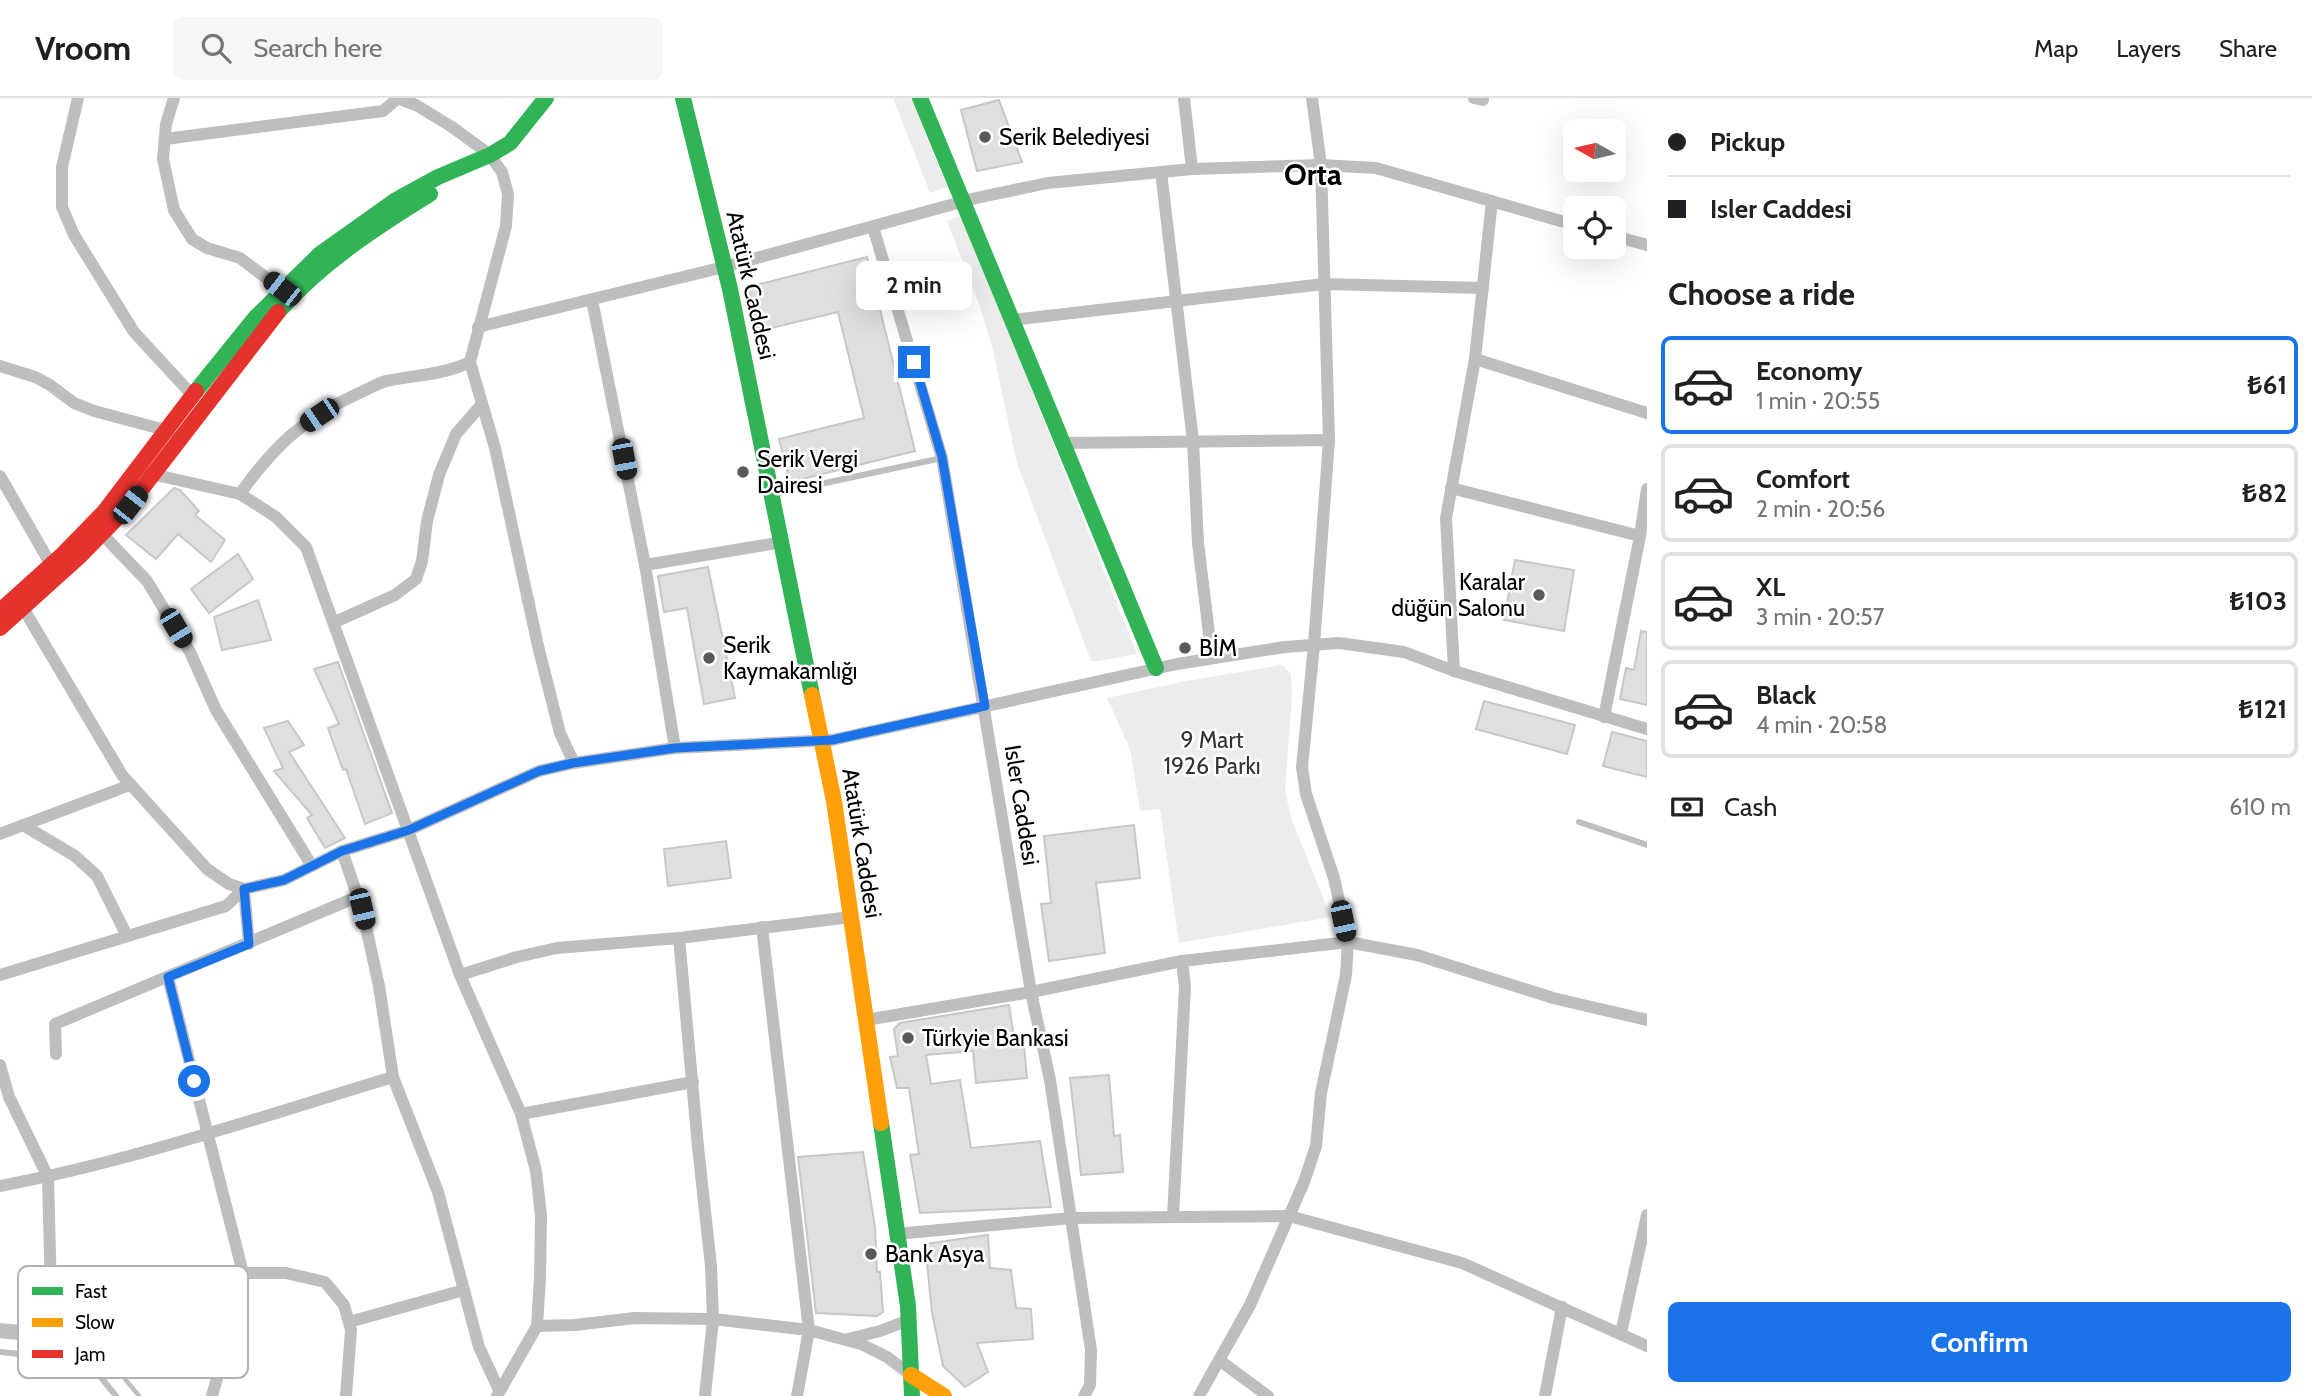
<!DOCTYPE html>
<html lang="en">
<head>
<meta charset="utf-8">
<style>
	body { margin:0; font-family:Cabin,sans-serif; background:#f6f6f6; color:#202124; height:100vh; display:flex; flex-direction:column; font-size:26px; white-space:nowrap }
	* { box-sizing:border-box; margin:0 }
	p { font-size:23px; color:#757577 }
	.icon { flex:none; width:38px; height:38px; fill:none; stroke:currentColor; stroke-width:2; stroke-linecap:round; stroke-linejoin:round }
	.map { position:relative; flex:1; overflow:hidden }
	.sheet { display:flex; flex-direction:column; background:#fff; width:665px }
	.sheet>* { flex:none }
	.top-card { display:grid; align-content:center; height:154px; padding:0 21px; background:#fff }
	.needle { width:46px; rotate:278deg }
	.buttons { position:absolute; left:1563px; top:21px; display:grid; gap:14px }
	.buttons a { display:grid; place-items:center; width:63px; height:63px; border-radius:10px; background:#fff; box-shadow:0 7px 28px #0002; font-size:35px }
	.end { position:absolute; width:32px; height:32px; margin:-16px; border:9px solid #1a73e8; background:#fff; box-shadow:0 0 0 4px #fff }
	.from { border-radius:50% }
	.bubble { position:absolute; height:49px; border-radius:10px; background:#fff; box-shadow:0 7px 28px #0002; font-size:23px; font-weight:800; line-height:49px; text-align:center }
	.car { position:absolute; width:21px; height:42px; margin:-21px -10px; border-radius:9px; box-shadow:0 0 5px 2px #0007; background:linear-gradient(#222 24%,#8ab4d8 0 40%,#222 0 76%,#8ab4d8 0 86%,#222 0) }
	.top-card b { display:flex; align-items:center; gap:24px; height:66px; font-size:26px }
	.top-card b+b { border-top:2px solid #e0e0e0 }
	.top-card i { width:18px; height:18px; background:#202124 }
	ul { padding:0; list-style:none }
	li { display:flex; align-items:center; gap:21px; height:98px; margin:0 14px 10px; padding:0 7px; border:4px solid #e0e0e0; border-radius:10px }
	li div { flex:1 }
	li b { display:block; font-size:26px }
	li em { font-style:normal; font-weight:800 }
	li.current { border-color:#1a73e8 }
	li>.icon { width:63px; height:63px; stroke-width:1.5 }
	h2 { padding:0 21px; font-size:32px; line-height:84px }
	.pay { display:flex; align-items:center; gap:18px; height:77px; padding:0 21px; font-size:26px }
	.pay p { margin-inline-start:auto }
	.cta { display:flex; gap:14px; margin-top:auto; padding:14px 21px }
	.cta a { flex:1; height:80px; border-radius:10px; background:#1a73e8; color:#fff; font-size:28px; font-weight:800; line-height:80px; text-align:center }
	header { display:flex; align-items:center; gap:42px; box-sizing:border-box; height:98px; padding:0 35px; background:#fff; border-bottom:2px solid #e0e0e0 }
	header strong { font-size:33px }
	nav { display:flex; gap:38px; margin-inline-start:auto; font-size:24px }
	.search { width:490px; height:63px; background:#f6f6f6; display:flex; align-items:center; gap:18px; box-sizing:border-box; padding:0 24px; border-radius:10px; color:#757577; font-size:26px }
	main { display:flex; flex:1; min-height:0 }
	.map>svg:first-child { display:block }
	.green { fill:#ececec }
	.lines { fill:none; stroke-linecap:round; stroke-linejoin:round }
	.stream { stroke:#bfbfbf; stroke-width:4.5 }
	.building { fill:#dfdfdf; stroke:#c7c7c7; stroke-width:2 }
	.lane { stroke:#bebebe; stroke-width:6 }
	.street { stroke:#bebebe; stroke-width:12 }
	.fast { stroke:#30b455; stroke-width:16 }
	.slow { stroke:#ff9f0a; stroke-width:16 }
	.jam { stroke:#e5322d; stroke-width:16 }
	.route { stroke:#1a73e8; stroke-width:9 }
	.poi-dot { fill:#595959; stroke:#fff; stroke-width:2.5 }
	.labels { text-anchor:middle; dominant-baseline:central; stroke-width:5; stroke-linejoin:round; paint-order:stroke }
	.poi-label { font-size:23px; fill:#000; stroke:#fff; text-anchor:start }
	.street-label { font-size:23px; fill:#000; stroke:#fff }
	.park-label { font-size:23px; fill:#333; stroke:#fff }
	.district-label { font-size:30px; font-weight:bold; fill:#000; stroke:#fff }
	.key { fill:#fff; stroke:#b2b2b2; stroke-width:2 }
	.key-label { font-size:19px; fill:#000 }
</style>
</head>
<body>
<header>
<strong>Vroom</strong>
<div class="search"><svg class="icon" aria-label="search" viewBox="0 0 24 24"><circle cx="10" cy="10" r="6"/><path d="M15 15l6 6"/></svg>Search here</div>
<nav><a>Map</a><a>Layers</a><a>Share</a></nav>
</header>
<main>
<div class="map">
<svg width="1647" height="1298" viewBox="0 0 1647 1298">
	<rect width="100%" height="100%" fill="#fff"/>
	<g class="green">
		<path d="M893,0H911L947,89L930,95Z"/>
		<path d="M962,117L1137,556L1099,563H1091L1017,365L992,248L979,206L947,123Z"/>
		<path d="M1282,567L1291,576L1292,599L1285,693L1292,723L1331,819L1179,845L1160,711L1140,713L1130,651L1107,600L1186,583Z"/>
	</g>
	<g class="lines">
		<g class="stream">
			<path d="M0,1238L72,1245"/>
			<path d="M84,1247L102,1253L139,1298"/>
		</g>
	</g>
	<g class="building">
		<path d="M999,2L1022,64L977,73L961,12Z"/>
		<path d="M867,159L915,353L790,384L779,341L864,320L838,214L759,233L748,189Z"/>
		<path d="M174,390L180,392L199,413L195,417L225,442L211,464L178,436L156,461L126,437Z"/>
		<path d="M238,456L253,481L209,515L191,491Z"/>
		<path d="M1515,462L1574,472L1564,533L1504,522Z"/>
		<path d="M708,469L735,600L704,606L687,510L664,514L658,478Z"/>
		<path d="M258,502L271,542L222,552L214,519Z"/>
		<path d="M1641,533L1647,534V607L1620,601L1626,570L1634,572Z"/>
		<path d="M338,564L392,715L365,726L346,671L343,672L328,630L339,626L314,571Z"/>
		<path d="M1484,603L1575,627L1567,656L1476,631Z"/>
		<path d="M288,623L304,647L289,654L345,740L325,750L307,720L312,717L274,673L283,670L264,630Z"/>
		<path d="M1612,634L1647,643V679L1603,668Z"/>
		<path d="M1134,727L1140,780L1096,785L1105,855L1049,863L1041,806L1051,805L1044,738Z"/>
		<path d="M726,743L731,780L668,788L664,751Z"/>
		<path d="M1009,907L1015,946H1024L1027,980L976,985L973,953L926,957L931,986L960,982L971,1050L1040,1043L1051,1109L920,1115L910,1057L919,1056L909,990H897L890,959L898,958L894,931L900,925Z"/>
		<path d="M1109,977L1114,1038L1120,1037L1123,1074L1081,1077L1070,980Z"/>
		<path d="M863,1054L875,1129L877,1174H880L883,1214L877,1218L816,1215L798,1059Z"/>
		<path d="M988,1137L990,1170L1011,1172L1016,1210L1031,1211L1033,1241L977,1245L988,1274L965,1289L943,1268L932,1214L925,1146Z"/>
	</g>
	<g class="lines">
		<g class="lane">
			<path d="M774,396L942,360"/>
			<path d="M1579,724L1647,747"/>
			<path d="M0,1254L78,1262L95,1272L116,1298"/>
		</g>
		<g class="street">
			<path d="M78,0L62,69V109L74,137L134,234L194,299"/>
			<path d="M174,0L166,26L163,61L174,112L192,141L207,150L240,160L286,195"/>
			<path d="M1184,0L1192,71"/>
			<path d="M1474,0L1483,2"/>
			<path d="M165,41L383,13L397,1"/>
			<path d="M1161,74L1193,343L1198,445L1212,560"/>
			<path d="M873,129L942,360L1031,894L1050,982L1091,1252L1090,1287L1084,1298"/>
			<path d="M1614,138L1647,147"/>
			<path d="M592,202L645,467L675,650"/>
			<path d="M1012,222L1324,186L1483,190"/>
			<path d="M478,229L724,169L976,100L1048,85L1192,71L1321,67L1376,70L1575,127"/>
			<path d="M1475,261L1647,315"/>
			<path d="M470,264L495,350L538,548L560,635L574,665"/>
			<path d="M0,268L35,279L50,287L74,305L94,313L169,333"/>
			<path d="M1062,345L1329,342"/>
			<path d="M147,375L240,396L276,419L306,449L460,877L521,1016L536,1073L541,1118L540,1180L537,1228L497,1298"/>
			<path d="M0,378L54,472"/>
			<path d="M1451,390L1640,438"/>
			<path d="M240,396C273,349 304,320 357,296C366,292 376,286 386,283C415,277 443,277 470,264L506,128L508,96L502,74L489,56L452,29L416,7L397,0"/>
			<path d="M103,437L147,483L190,554L216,612L312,768"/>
			<path d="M645,467L783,444"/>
			<path d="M19,503L122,677L207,771L229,786L244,791L284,782L342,753L409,732L539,673L574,665L675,650L832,642L1177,566L1285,549L1339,545L1404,554L1454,573L1647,631"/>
			<path d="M335,524L395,497L416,481L422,463L427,423L439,377L456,336L482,306"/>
			<path d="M1454,573L1446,420L1475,261L1492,103"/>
			<path d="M1604,619L1640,438L1647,391"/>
			<path d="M23,727L75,758L97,778L127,838"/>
			<path d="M0,736L130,687"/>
			<path d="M342,753L362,811L379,888L393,979L438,1094L479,1249L499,1292"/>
			<path d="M762,829L809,1232L797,1298"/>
			<path d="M679,840L698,1049L711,1168L713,1221L705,1298"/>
			<path d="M0,877L226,808L244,791L249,846"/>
			<path d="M460,877L517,859L557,850L679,840L851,819"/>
			<path d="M168,879L243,1175L227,1245L212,1298"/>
			<path d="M866,922L1031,894L1182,863L1348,844L1417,857L1553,900L1647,922"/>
			<path d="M56,956L55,926L357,799"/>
			<path d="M0,967L9,999L48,1079L52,1236"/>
			<path d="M521,1016L693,984"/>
			<path d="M0,1088C133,1063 263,1018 393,979"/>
			<path d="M1173,1119L1185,889L1182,863"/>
			<path d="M896,1136L1071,1120L1289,1118L1462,1165L1647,1248"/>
			<path d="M243,1175H286L325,1184L344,1207L351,1232L346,1298"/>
			<path d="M349,1224L464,1192"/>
			<path d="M537,1228L575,1227L635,1220L713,1221L809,1232L861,1246L887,1259L911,1277"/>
			<path d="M0,1231L52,1236L222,1264"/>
			<path d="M1621,1235L1647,1117"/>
			<path d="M848,1241L880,1233L909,1222"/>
			<path d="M1219,1262L1268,1298"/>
			<path d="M1199,1298L1250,1207L1304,1084L1316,1048L1321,995L1346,877L1348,844L1334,780L1306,696L1302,669L1314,547L1329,342L1321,67L1312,0"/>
			<path d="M1545,1298L1562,1209"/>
		</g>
		<g class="fast">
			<path d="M683,0L730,191L812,597"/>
			<path d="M920,0L1156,570"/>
			<path d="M278,214C321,165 375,130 430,96"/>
			<path d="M196,293L255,220L320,156L396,102L438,79L490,57L510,45L546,0"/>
			<path d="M881,1025L908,1208L912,1298"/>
		</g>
		<g class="slow">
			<path d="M812,597L834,703L881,1025"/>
			<path d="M911,1277L944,1298"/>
		</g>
		<g class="jam">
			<path d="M0,513L61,458L104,414L196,293"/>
			<path d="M0,530L81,457L127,410L278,214"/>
		</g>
	</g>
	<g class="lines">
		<path class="route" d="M194,983L168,879L249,846L244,791L284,782L342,753L409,732L539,673L573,665L675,650L832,642L985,608L942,359L914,264"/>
	</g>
	<g class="poi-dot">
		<circle cx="985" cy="39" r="7"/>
		<circle cx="743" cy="374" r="7"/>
		<circle cx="1539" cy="497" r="7"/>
		<circle cx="1185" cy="550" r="7"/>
		<circle cx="709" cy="560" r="7"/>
		<circle cx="908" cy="940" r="7"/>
		<circle cx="871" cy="1156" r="7"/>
	</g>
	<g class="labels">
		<g class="poi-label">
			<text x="999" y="39">Serik Belediyesi</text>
			<text x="757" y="361">Serik Vergi<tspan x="757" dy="26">Dairesi</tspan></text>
			<text x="1525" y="484" text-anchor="end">Karalar<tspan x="1525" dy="26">düğün Salonu</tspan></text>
			<text x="723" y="547">Serik<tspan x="723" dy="26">Kaymakamlığı</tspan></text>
			<text x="1199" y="550">BİM</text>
			<text x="922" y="940">Türkyie Bankasi</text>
			<text x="885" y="1156">Bank Asya</text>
		</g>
		<g class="street-label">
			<text transform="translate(751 187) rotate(77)">Atatürk Caddesi</text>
			<text transform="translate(1022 707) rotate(81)">Isler Caddesi</text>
			<text transform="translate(862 745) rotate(81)">Atatürk Caddesi</text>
		</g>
		<g class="park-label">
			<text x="1212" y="642">9 Mart<tspan x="1212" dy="26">1926 Parkı</tspan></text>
		</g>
		<g class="district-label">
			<text x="1313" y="76">Orta</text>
		</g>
	</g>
	<rect x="18" y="1168" width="230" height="112" rx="10" class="key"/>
	<rect x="32" y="1189" width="31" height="8" fill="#30b455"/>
	<rect x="32" y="1220" width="31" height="9" fill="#ff9f0a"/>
	<rect x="32" y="1252" width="31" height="8" fill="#e5322d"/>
	<g class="key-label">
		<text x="75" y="1200">Fast</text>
		<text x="75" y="1231">Slow</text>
		<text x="75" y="1263">Jam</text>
	</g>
</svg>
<div class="buttons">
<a><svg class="needle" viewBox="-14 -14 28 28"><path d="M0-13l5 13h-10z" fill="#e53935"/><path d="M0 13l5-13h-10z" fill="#757577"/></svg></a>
<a><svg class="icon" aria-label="locate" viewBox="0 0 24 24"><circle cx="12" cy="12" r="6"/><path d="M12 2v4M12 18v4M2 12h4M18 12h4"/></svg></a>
</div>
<i class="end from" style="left:194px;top:983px"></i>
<i class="end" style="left:914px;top:264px"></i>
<div class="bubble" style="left:856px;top:163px;width:116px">2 min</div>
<i class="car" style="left:282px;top:191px;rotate:308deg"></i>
<i class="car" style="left:319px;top:317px;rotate:236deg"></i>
<i class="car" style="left:624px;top:361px;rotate:169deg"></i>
<i class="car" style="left:130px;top:407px;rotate:38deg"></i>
<i class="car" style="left:176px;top:530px;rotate:149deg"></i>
<i class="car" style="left:362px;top:811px;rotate:167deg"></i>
<i class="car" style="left:1343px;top:823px;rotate:168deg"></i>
</div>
<section class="sheet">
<div class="top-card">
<b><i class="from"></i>Pickup</b>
<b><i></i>Isler Caddesi</b>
</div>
<h2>Choose a ride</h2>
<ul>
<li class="current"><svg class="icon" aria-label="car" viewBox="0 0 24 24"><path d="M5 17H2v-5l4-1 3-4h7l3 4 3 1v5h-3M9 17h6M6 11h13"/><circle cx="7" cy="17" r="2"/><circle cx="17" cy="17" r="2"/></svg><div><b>Economy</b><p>1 min · 20:55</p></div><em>₺61</em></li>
<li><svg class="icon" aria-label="car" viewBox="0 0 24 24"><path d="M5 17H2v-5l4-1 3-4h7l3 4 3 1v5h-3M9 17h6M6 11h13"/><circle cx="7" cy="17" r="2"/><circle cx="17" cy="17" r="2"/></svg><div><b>Comfort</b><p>2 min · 20:56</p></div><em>₺82</em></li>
<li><svg class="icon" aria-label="car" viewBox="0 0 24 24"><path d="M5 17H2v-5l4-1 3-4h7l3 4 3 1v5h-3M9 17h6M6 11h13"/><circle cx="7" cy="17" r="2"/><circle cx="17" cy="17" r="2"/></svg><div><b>XL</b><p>3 min · 20:57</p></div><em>₺103</em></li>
<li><svg class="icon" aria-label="car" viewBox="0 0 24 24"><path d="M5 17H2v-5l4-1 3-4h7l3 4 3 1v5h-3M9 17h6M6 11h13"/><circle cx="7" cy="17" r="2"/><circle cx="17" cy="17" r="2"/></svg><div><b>Black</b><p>4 min · 20:58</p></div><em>₺121</em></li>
</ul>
<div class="pay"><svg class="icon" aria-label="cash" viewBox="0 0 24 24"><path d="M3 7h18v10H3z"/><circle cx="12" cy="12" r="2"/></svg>Cash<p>610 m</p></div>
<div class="cta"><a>Confirm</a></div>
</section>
</main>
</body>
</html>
